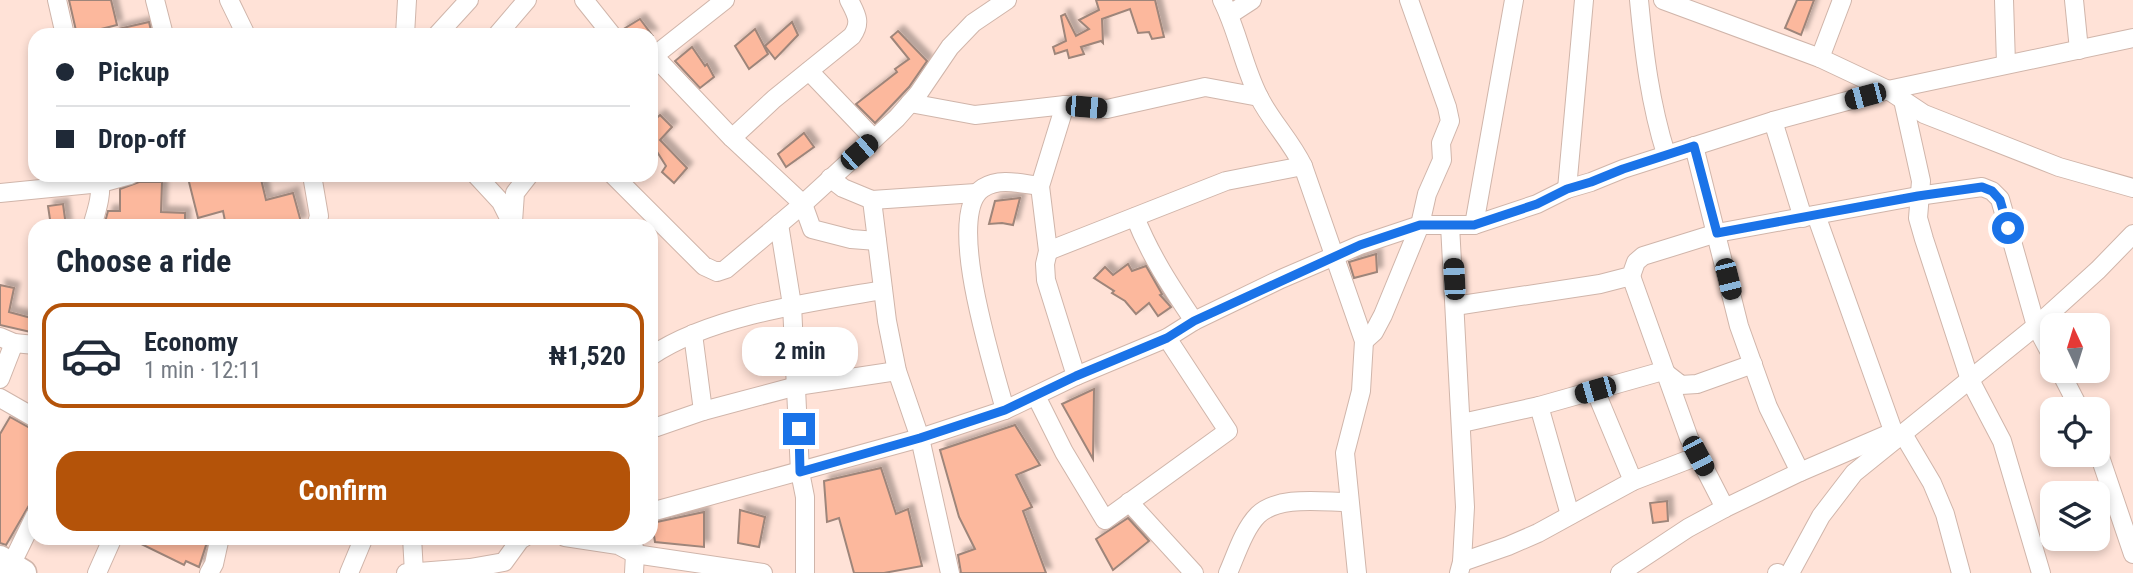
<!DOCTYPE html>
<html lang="en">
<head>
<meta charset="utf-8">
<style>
	body { margin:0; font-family:"Roboto Condensed",sans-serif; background:#f6f6f7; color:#1f2937; height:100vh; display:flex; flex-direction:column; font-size:26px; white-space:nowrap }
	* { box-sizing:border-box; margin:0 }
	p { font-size:23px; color:#747a83 }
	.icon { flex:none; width:38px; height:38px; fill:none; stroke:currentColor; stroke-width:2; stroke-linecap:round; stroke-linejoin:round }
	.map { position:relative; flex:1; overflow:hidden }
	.panel { position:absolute; left:28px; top:219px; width:630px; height:326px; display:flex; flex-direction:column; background:#fff; border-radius:21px; box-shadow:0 4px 10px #0003 }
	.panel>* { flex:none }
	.top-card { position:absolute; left:28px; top:28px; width:630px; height:154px; border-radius:21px; box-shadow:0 4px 10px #0003; display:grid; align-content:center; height:154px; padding:0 28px; background:#fff }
	.needle { width:46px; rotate:356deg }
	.fabs { position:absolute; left:2040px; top:313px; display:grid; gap:14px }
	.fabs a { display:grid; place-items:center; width:70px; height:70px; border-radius:14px; background:#fff; box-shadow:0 4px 10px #0003; font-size:35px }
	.end { position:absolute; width:32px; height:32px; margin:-16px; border:9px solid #1a73e8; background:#fff; box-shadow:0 0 0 4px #fff }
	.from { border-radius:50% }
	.bubble { position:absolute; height:49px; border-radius:21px; background:#fff; box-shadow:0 4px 10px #0003; font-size:23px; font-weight:700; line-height:49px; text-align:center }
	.car { position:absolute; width:21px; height:42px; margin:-21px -10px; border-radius:9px; box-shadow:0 0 5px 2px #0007; background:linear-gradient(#222 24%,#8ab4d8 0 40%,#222 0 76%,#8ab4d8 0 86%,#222 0) }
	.top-card b { display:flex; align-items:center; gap:24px; height:66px; font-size:26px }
	.top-card b+b { border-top:2px solid #e0e1e3 }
	.top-card i { width:18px; height:18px; background:#1f2937 }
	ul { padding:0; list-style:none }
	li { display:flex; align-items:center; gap:21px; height:105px; margin:0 14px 10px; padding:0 14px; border:4px solid transparent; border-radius:21px }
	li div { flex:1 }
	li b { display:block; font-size:26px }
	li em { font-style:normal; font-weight:700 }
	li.active { border-color:#b45309 }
	li>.icon { width:63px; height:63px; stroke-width:1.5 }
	h2 { padding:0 28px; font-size:32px; line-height:84px }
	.cta { display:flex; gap:14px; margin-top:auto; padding:14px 28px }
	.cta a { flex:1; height:80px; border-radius:21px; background:#b45309; color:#fff; font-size:28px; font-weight:700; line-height:80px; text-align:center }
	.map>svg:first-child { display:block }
	.building { fill:#fcb89d; stroke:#9e857a; stroke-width:2; filter:url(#shadow) }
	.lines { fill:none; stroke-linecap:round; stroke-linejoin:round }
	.street-casing { stroke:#d0b5aa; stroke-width:20 }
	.secondary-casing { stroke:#d0b5aa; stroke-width:29 }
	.street { stroke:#fff; stroke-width:18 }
	.secondary { stroke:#fff; stroke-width:26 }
	.route { stroke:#1a73e8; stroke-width:9 }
</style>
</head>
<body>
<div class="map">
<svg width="2133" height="573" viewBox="0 0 2133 573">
	<defs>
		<filter id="shadow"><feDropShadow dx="5.5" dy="-5.5" stdDeviation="2" flood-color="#0004"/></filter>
	</defs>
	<rect width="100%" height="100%" fill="#ffe2d7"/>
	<g class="building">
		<path d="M69,0H111L117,25L77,35Z"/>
		<path d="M1096,0H1155L1164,37L1152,39L1149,32L1138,33L1130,9L1102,19L1103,43L1101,41L1081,47L1084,54L1069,58L1067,50L1055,54L1053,47L1066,41L1061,16L1065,14L1076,36L1089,29L1079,20L1099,10Z"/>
		<path d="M1797,0H1814L1801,35L1785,28Z"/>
		<path d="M640,19L652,35H623L622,30Z"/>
		<path d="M149,22L152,35H115L114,30Z"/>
		<path d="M792,22L798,35L775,59L765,46Z"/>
		<path d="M755,29L768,54L749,69L735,46Z"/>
		<path d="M898,31L927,61L909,87L875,123L856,104L897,72L895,69L909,59L891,37Z"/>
		<path d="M692,47L705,66L707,64L714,77L700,88L675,61Z"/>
		<path d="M660,115L672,127L660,140L687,168L674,183L662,172L666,166L654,147L651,151V123Z"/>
		<path d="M804,133L814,147L786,167L778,154Z"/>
		<path d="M200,175H260L266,200L293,193L301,222L287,226H226L223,211L198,218L188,178Z"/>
		<path d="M139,182H162L161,212L185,213V226H104L108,211H120V189Z"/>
		<path d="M1020,198L1013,225L1002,223L989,224L995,201Z"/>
		<path d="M63,204L66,226H51L48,206Z"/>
		<path d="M1376,254L1377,272L1354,278L1349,262Z"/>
		<path d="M1128,264L1132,271L1146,266L1162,294L1160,295L1171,307L1158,316L1149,303L1136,314L1125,301L1112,293L1114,291L1094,278L1105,267L1113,275Z"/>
		<path d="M0,285L14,288L9,312L35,319V333L0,325Z"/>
		<path d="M1094,389L1093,459L1062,404Z"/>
		<path d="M10,417L35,431V441L30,450L35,453V495L6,545L0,543V434Z"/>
		<path d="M1015,425L1040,465L1016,475L1032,507L1023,511L1046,573H961L958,555L975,549L959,517L940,450Z"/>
		<path d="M881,468L896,514L908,509L922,566L884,573H854L839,518L827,522L824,481Z"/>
		<path d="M1667,501L1668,521L1653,523L1650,503Z"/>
		<path d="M740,510L765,517L759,547L738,543Z"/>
		<path d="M704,512V547L655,542L652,523Z"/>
		<path d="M1128,518L1149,541L1113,570L1096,539Z"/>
		<path d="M127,537H196L207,542L199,567L186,561L184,565Z"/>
	</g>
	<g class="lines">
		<g class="street-casing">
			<g id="street">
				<path d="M57,0L65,35"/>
				<path d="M155,0L164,35"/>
				<path d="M229,0L246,35"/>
				<path d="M584,0L612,35"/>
				<path d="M1222,0C1238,31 1243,66 1259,97C1271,121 1291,141 1303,166L1364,341L1361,391L1345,453L1357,573"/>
				<path d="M1639,0C1644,53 1650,103 1666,154"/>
				<path d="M1663,0L1820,58L1888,90L1924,114L2059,167L2133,188"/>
				<path d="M2004,0L2006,64"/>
				<path d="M2074,0L2079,50"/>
				<path d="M1229,15L1252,0"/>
				<path d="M405,35L407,0"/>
				<path d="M437,35L469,0"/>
				<path d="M497,35L527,0"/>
				<path d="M654,56L725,0"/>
				<path d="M651,58L654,56L732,138L803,204L812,229L851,239L877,241"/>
				<path d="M1820,58L1842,0"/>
				<path d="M809,71L874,139"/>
				<path d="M1903,100L1921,181L1918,218L1924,239L1970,380L2002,441L2041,573"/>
				<path d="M910,103L975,115L1065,105L1107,109L1205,87L1259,97"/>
				<path d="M1065,105L1040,186L1048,251L1045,264L1046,280L1076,376"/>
				<path d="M1773,121L1803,218"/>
				<path d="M732,138L774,99L852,36C862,22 856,14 849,0"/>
				<path d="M1694,146L1739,326L1768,407L1800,472"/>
				<path d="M312,175L319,216L316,226"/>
				<path d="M476,175L501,202L513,226"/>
				<path d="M613,175L704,266L717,272L726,269L803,204L897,118L918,94L950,47L973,23L1007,0"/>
				<path d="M830,178L843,188L872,200L976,193"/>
				<path d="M1567,189L1584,0"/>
				<path d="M0,193L101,183L130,175"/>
				<path d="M872,200L887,321L897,371L920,438L950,573"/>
				<path d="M1816,215L1896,439"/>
				<path d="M1135,217C1150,255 1171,287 1194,321"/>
				<path d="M513,222L515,193L529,175"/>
				<path d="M779,224L792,305L800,472L805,497V573"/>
				<path d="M1450,225L1465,507L1462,562L1459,573"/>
				<path d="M1474,225L1514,0"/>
				<path d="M92,226C97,210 103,192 99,175"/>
				<path d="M1048,251L1226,181L1303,166"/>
				<path d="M1631,276L1689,438L1725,508"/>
				<path d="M1455,306L1600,284L1631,276L1636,262L1643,256L1717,233L1918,196L1982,187L1992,191L2000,199L2036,326L2053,358"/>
				<path d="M693,334L703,411"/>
				<path d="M0,337L14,343L35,345"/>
				<path d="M1364,341L1374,332L1383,315L1420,225L1427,194L1442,160L1441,143L1450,121L1447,107L1409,0"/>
				<path d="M651,356C712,315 812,302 883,290"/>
				<path d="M2060,371L2080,410"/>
				<path d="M0,379L14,343"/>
				<path d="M1595,390L1633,481"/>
				<path d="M1036,396L1064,452L1105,520L1228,431L1167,338"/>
				<path d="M0,398L35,418"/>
				<path d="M1539,406L1570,515"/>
				<path d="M1005,410C995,371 943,213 983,188C1000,177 1022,184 1040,186"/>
				<path d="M1462,423L1539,406L1663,371L1681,385L1697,384L1753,364"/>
				<path d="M651,429L703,411L797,386L897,371"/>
				<path d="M1903,434L1932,483L1945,514L1961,573"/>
				<path d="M2098,451L2133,554"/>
				<path d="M1129,502L1194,573"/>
				<path d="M651,512L920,438L1005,410L1076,376L1167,338L1194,321L1281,279L1360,245L1420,225H1474L1537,204L1567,189L1591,182L1623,169L1773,121L1888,90L2133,38"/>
				<path d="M412,537L414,573"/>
				<path d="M565,537L618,545L635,554L763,573"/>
				<path d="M632,537L635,554L634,573"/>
				<path d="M1462,562L1508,546L1538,533L1633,481L1698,456"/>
				<path d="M11,565L35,516"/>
				<path d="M97,573L113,537"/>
				<path d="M209,573L214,564L220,537"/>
				<path d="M349,573L364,537"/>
				<path d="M406,573L470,568L504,562L520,540L525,537"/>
				<path d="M1228,573C1236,555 1244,529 1258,515C1279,495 1322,502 1349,502"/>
				<path d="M1620,573L1688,528L1725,508L1800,472L1893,432"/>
				<path d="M1777,573H1778"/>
				<path d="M1790,573L1821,516L1854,473L2036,326L2098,270L2133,234"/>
			</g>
		</g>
		<g class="secondary-casing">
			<path id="secondary" d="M0,559L23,573"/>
		</g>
		<use href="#street" class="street"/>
		<use href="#secondary" class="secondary"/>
	</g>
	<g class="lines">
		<path class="route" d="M799,429L800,472L920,438L1005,410L1076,376L1167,338L1194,321L1360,245L1420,225H1474L1537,204L1567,189L1591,182L1623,169L1694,146L1717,233L1918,196L1982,187L1992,191L2000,200L2008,228"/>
	</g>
</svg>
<div class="fabs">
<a><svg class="needle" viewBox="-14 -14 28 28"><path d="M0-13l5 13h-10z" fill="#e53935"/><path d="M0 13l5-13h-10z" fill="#747a83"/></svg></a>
<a><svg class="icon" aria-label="locate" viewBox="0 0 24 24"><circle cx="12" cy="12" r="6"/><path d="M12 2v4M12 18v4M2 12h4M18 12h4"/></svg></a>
<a><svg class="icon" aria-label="layers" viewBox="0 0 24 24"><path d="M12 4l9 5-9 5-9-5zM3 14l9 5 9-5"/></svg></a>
</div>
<i class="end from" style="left:2008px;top:228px"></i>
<i class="end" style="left:799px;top:429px"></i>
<div class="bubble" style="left:742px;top:327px;width:116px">2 min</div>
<i class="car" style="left:1865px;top:96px;rotate:255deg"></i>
<i class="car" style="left:1086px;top:107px;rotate:95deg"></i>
<i class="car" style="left:859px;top:152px;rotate:49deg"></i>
<i class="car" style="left:1454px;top:279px;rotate:357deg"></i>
<i class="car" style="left:1728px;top:279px;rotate:166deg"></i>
<i class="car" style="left:1595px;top:390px;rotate:254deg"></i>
<i class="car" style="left:1698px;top:456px;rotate:152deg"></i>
<div class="top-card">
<b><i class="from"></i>Pickup</b>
<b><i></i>Drop-off</b>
</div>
<section class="panel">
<h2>Choose a ride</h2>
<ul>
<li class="active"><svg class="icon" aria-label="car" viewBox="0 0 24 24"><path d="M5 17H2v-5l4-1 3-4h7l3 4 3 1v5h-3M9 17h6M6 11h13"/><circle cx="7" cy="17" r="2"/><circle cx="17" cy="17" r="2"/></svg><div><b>Economy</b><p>1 min · 12:11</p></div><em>₦1,520</em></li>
</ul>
<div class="cta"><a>Confirm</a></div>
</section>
</div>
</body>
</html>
